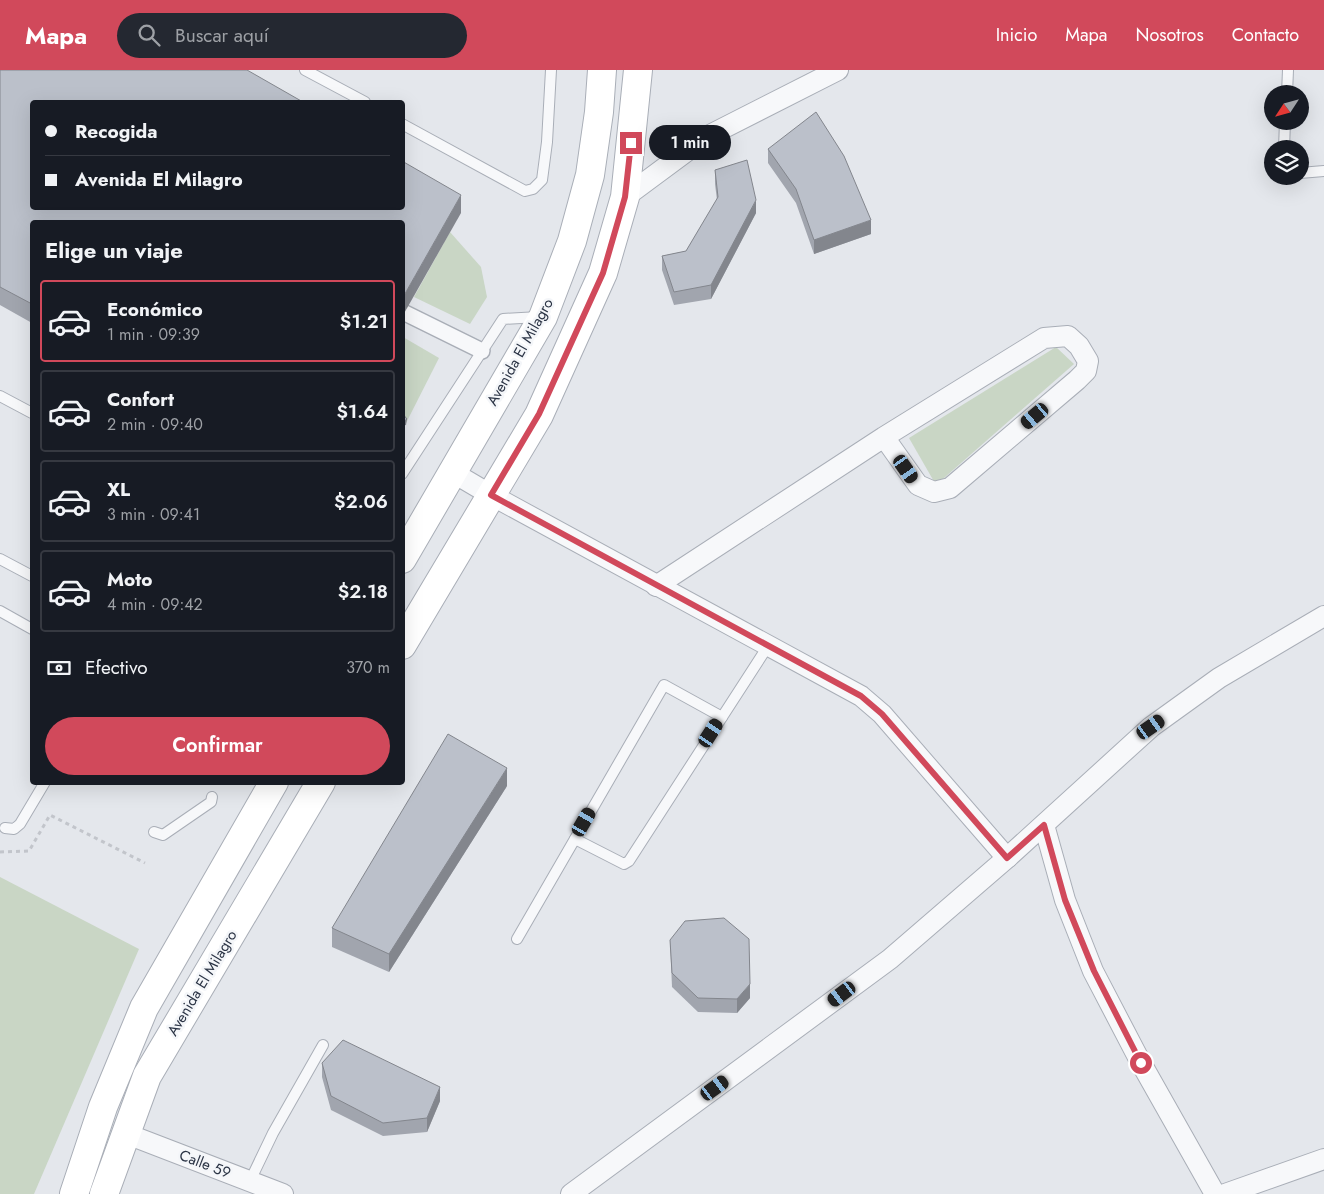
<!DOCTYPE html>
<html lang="es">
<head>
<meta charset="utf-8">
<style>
	body { margin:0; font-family:Jost,sans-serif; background:#242831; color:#f1f3f6; height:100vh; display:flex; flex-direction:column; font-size:19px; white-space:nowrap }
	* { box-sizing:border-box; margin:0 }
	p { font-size:16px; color:#9ea1a6 }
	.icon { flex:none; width:28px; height:28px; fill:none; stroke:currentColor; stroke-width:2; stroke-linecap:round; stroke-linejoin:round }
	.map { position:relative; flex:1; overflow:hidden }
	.side { position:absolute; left:30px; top:150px; width:375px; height:565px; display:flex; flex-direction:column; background:#171b24; border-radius:5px; box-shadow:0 5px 20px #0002 }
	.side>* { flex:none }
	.guide { position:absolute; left:30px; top:30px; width:375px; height:110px; border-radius:5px; box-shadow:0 5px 20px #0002; display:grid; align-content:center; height:110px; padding:0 15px; background:#171b24 }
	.needle { width:32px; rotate:234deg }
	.buttons { position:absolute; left:1264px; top:15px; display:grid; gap:10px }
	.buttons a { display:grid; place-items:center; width:45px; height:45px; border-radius:50%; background:#171b24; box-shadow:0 5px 20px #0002; font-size:25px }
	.end { position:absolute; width:22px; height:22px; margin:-11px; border:6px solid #d1495b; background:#fff; box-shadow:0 0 0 2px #fff }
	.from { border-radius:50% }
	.bubble { position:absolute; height:35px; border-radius:18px; background:#171b24; box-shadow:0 5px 20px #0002; font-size:16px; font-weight:600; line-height:35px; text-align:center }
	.car { position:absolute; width:15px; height:30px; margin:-15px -8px; border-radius:6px; box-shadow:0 0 4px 1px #0007; background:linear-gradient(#222 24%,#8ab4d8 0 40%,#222 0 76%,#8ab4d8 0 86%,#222 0) }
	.guide b { display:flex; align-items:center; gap:18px; height:48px; font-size:19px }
	.guide b+b { border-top:1px solid #363941 }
	.guide i { width:12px; height:12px; background:#f1f3f6 }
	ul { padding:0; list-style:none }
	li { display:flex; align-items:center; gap:15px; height:82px; margin:0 10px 8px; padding:0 5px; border:2px solid #363941; border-radius:5px }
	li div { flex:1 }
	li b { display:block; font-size:19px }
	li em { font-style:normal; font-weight:600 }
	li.current { border-color:#d1495b }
	li>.icon { width:45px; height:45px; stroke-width:1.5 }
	h2 { padding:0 15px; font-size:22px; line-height:60px }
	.pay { display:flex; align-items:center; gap:12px; height:55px; padding:0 15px; font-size:19px }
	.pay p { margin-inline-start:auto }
	.action { display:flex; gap:10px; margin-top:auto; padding:10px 15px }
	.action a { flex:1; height:58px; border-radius:30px; background:#d1495b; color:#fff; font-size:20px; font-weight:600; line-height:58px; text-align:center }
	header { display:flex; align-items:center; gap:30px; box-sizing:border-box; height:70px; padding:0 25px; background:#d1495b; color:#fff }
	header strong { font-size:24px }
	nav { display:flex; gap:28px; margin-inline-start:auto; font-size:18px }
	.search { width:350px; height:45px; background:#242831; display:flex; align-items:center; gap:12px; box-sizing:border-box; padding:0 18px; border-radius:28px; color:#9ea1a6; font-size:19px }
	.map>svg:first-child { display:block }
	.green { fill:#c9d6c5 }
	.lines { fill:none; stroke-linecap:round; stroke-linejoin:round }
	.service-casing { stroke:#a9aeb7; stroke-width:12 }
	.pedestrian-casing { stroke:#a9aeb7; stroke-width:18 }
	.minor-casing { stroke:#a9aeb7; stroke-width:22 }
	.secondary-casing { stroke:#a9aeb7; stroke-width:30 }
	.path { stroke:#c2c5cb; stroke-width:3; stroke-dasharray:4 4; stroke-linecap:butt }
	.service { stroke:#f7f8fa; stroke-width:10 }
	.pedestrian { stroke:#f7f8fa; stroke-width:15 }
	.minor { stroke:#f7f8fa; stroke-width:20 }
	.secondary { stroke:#fff; stroke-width:28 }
	.wall { fill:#a1a5ae }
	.shaded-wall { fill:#83868d }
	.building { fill:#bbc0ca; stroke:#83868d }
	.route { stroke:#d1495b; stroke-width:6 }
	.labels { text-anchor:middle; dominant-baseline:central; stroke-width:5; stroke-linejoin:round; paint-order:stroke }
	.street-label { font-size:15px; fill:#2b3445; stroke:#f4f6f9 }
</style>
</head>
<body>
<header>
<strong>Mapa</strong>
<div class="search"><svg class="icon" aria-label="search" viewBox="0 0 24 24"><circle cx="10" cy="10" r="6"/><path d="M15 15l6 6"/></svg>Buscar aquí</div>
<nav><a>Inicio</a><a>Mapa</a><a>Nosotros</a><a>Contacto</a></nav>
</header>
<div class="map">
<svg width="1324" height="1124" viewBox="0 0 1324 1124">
	<rect width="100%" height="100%" fill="#e4e7ec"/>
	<g class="green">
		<path d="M450,162L481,197L487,227L470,254L414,227Z"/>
		<path d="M403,267L439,288L403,359Z"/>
		<path d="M1056,277L1074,294L936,415L909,368Z"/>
		<path d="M0,807L139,879L34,1124H0Z"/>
	</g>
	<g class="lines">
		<g class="service-casing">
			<g id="service">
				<path d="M305,0L365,32"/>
				<path d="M1287,24L1288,0"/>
				<path d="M402,54L525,121L533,119L542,110L547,72L551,0"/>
				<path d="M1284,79L1285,51"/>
				<path d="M1300,103L1324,101"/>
				<path d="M0,326L32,343"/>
				<path d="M402,404L503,249L539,247"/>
				<path d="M0,489L32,506"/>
				<path d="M0,541L32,559"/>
				<path d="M5,758L14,759L20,754L45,712"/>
				<path d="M154,762L163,765L211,732L212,727"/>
				<path d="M575,769L624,794L629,791L768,576"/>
				<path d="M517,869L664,615L722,647"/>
				<path d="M250,1111L273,1063L323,975"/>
			</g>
		</g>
		<g class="pedestrian-casing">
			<path id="pedestrian" d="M405,243L482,281"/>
		</g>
		<g class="minor-casing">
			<g id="minor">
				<path d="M625,127L706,67L838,0"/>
				<path d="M452,402L491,425L861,626L882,644L1007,788"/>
				<path d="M656,516L884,367L1044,268L1068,266L1079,276L1088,291L1086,301L1077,310L950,418L934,422L918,415L884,367"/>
				<path d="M1044,755L1065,830L1093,901L1141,993L1215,1124"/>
				<path d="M127,1064L283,1124"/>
				<path d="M571,1124L890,889L1007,788L1151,657L1219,608L1324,546"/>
				<path d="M1225,1124L1324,1089"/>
			</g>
		</g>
		<g class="secondary-casing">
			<g id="secondary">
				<path d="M402,489L543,247L572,171L590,105L599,42L602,0"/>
				<path d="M402,575L539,345L603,203L625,127L638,0"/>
				<path d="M74,1124L103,1037L144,938L274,712"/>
				<path d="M104,1124L147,1006L321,712"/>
			</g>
		</g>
		<path class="path" d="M0,782L29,781L50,745L145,793"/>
		<use href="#service" class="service"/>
		<use href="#pedestrian" class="pedestrian"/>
		<use href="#minor" class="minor"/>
		<use href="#secondary" class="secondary"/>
	</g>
	<g class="wall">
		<path d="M0,0L461,143L402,152H32V253L0,235Z"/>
		<path d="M768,79L871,164L814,184L796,133L768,93Z"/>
		<path d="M715,100L756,143L711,229L674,235L662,200V186L686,181L717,130L715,114Z"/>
		<path d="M507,716L389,902L332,877V858Z"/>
		<path d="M670,870L750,928L737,943L698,942L672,917Z"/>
		<path d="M322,993L440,1031L427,1062L383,1066L331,1040L322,1007Z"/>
	</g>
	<g class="shaded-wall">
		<path d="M461,125V143L402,247V229Z"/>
		<path d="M756,130V143L711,229V215Z"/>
		<path d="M871,150V164L814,184V170Z"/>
		<path d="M407,349L406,355L402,356V352Z"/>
		<path d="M507,698V716L389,902V884Z"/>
		<path d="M750,914V928L737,943V929Z"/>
		<path d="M440,1017V1031L427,1062V1048Z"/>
	</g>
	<g class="building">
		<path d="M0,0H247L303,32H32V138H402V91L461,125L402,229V152H32V234L0,217Z"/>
		<path d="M816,42L844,86L871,150L814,170L796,119L768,79Z"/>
		<path d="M747,90L756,130L711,215L674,222L662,186L686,181L718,127L715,100Z"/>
		<path d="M402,343L407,349L406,350L402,352Z"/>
		<path d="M448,664L507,698L389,884L332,858Z"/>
		<path d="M724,848L749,869L750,914L737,929L698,928L672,903L670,870L685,851Z"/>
		<path d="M343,970L440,1017L427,1048L383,1053L331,1026L322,993Z"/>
	</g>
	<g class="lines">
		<path class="route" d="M631,73L625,127L603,203L539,344L491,425L861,626L882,644L1007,788L1044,755L1065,830L1094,901L1141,993"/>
	</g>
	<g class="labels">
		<g class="street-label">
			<text transform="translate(520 282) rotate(-61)">Avenida El Milagro</text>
			<text transform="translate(202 913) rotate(-59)">Avenida El Milagro</text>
			<text transform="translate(205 1094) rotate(21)">Calle 59</text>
		</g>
	</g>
</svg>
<div class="buttons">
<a><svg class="needle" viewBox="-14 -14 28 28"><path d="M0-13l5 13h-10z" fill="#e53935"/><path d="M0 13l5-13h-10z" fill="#9ea1a6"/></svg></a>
<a><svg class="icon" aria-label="layers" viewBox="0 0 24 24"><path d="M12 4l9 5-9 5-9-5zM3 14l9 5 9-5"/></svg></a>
</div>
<i class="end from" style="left:1141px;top:993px"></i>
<i class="end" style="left:631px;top:73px"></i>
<div class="bubble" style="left:649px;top:55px;width:82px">1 min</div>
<i class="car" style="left:1035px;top:346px;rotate:230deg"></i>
<i class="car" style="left:906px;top:399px;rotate:145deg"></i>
<i class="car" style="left:1151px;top:657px;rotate:55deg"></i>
<i class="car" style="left:711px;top:663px;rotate:33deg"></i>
<i class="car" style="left:584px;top:752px;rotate:30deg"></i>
<i class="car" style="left:842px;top:924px;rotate:233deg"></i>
<i class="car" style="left:715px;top:1018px;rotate:54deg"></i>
<div class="guide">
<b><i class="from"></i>Recogida</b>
<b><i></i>Avenida El Milagro</b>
</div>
<section class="side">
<h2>Elige un viaje</h2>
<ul>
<li class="current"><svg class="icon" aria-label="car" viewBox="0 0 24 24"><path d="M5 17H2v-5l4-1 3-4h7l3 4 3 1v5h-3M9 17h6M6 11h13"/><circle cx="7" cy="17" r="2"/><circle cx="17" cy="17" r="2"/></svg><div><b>Económico</b><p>1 min · 09:39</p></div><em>$1.21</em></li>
<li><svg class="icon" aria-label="car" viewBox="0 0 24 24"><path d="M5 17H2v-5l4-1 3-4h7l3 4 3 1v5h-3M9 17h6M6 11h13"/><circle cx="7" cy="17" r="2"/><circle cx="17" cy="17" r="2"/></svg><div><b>Confort</b><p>2 min · 09:40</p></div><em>$1.64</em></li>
<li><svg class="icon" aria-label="car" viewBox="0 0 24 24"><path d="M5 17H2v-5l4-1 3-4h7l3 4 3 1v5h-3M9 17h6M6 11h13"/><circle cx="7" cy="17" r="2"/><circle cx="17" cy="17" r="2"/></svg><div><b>XL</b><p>3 min · 09:41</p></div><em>$2.06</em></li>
<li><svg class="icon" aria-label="car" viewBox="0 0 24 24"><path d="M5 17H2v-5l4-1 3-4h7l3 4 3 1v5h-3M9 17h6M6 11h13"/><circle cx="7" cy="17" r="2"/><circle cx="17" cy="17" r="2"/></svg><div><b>Moto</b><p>4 min · 09:42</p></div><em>$2.18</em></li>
</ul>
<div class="pay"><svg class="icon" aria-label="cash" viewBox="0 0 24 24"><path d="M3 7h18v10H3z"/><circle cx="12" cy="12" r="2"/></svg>Efectivo<p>370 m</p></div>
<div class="action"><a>Confirmar</a></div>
</section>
</div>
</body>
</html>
